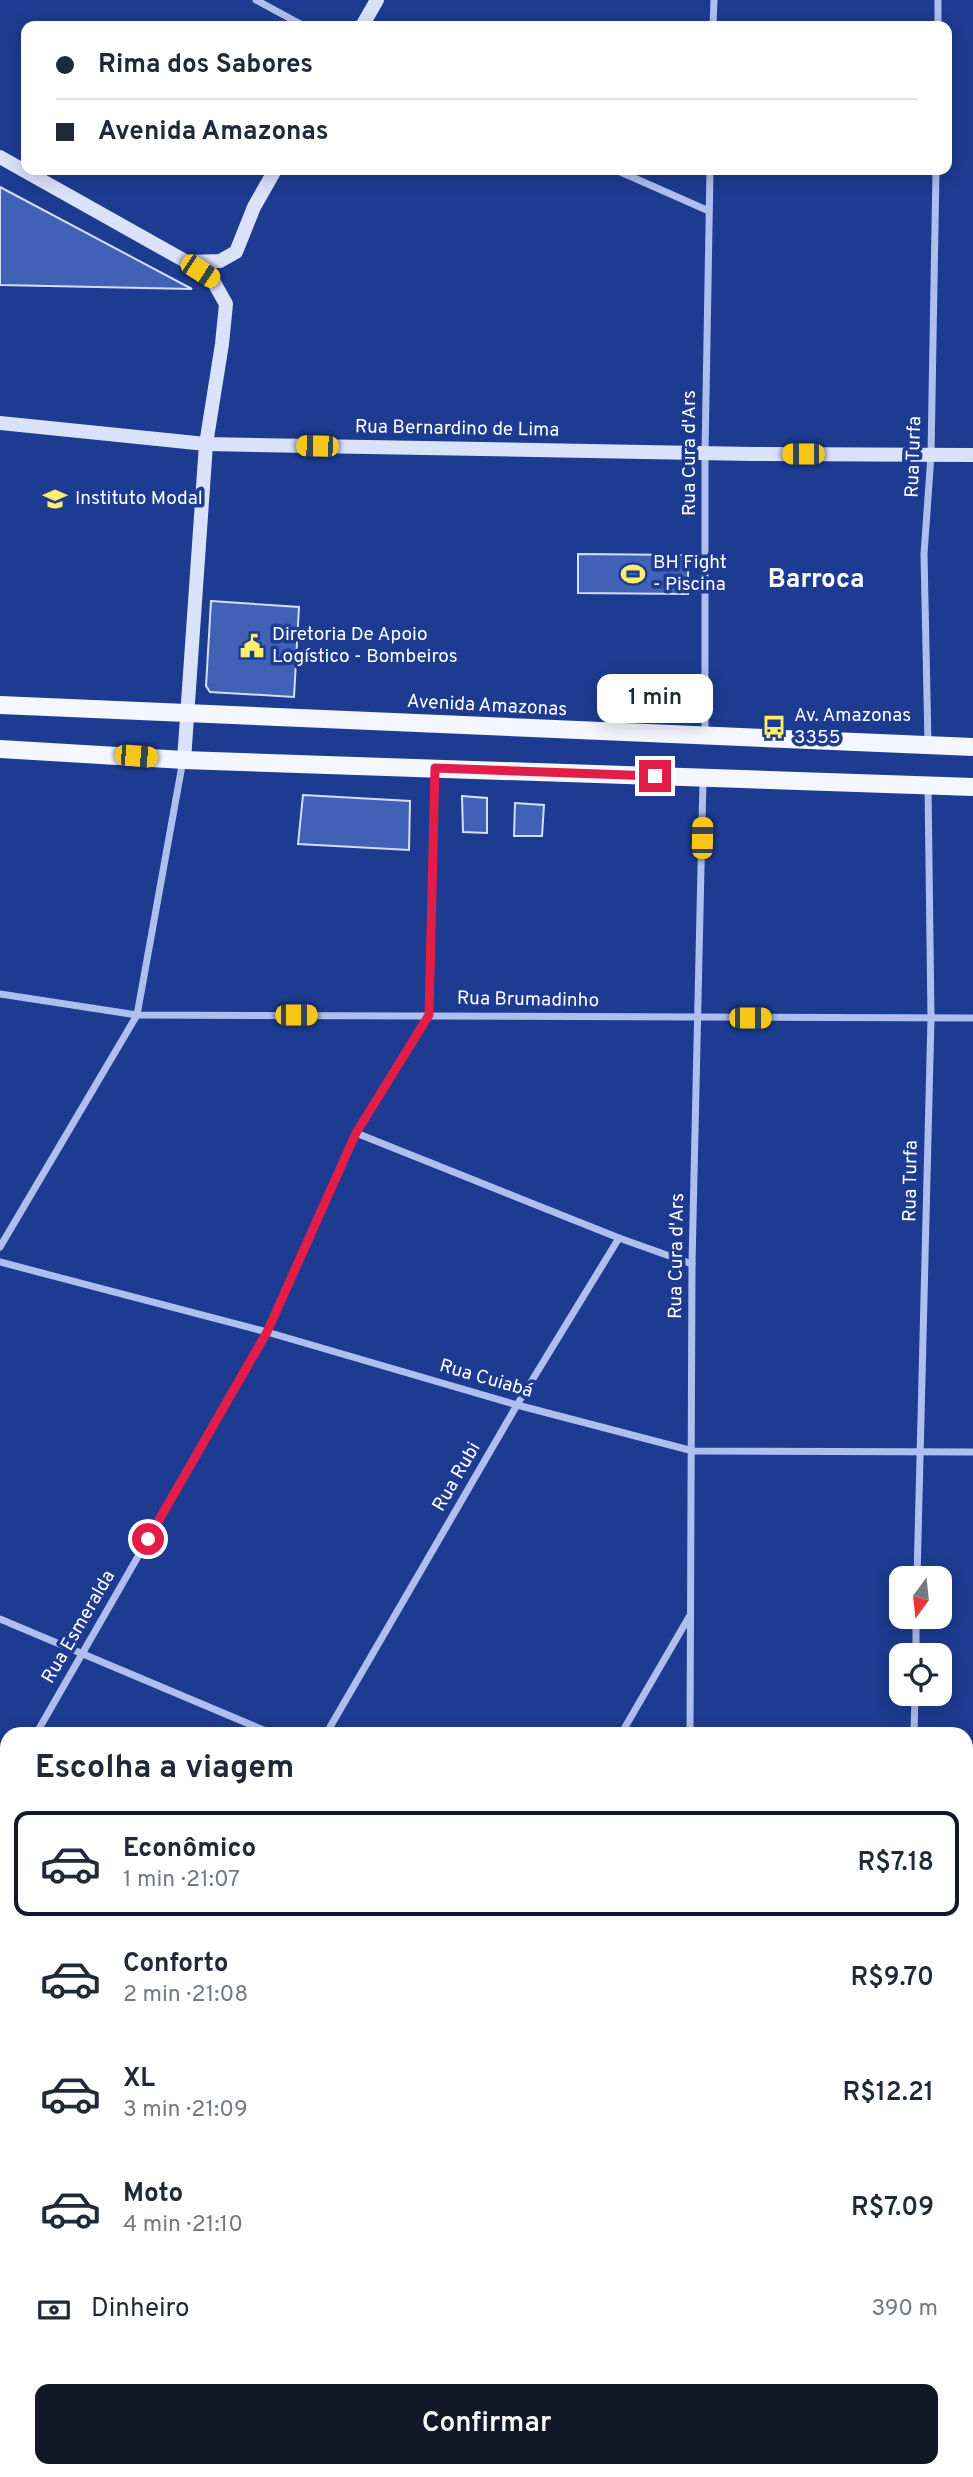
<!DOCTYPE html>
<html lang="pt">
<head>
<meta charset="utf-8">
<style>
	body { margin:0; font-family:Overpass,sans-serif; background:#f2f2f3; color:#1f2937; height:100vh; display:flex; flex-direction:column; font-size:26px; white-space:nowrap }
	* { box-sizing:border-box; margin:0 }
	p { font-size:23px; color:#747a83 }
	.icon { flex:none; width:38px; height:38px; fill:none; stroke:currentColor; stroke-width:2; stroke-linecap:round; stroke-linejoin:round }
	.map { position:relative; flex:1; overflow:hidden }
	.panel { position:absolute; left:0px; top:1727px; width:973px; height:751px; display:flex; flex-direction:column; background:#fff; border-radius:21px 21px 0 0; box-shadow:0 4px 18px #0003 }
	.panel>* { flex:none }
	.guide { position:absolute; left:21px; top:21px; width:931px; height:154px; border-radius:14px; box-shadow:0 4px 18px #0003; display:grid; align-content:center; height:154px; padding:0 35px; background:#fff }
	.needle { width:46px; rotate:195deg }
	.tools { position:absolute; left:889px; top:1566px; display:grid; gap:14px }
	.tools a { display:grid; place-items:center; width:63px; height:63px; border-radius:14px; background:#fff; box-shadow:0 4px 18px #0003; font-size:35px }
	.end { position:absolute; width:32px; height:32px; margin:-16px; border:9px solid #e11d48; background:#fff; box-shadow:0 0 0 4px #fff }
	.from { border-radius:50% }
	.bubble { position:absolute; height:49px; border-radius:14px; background:#fff; box-shadow:0 4px 18px #0003; font-size:23px; font-weight:600; line-height:49px; text-align:center }
	.car { position:absolute; width:21px; height:42px; margin:-21px -10px; border-radius:9px; box-shadow:0 0 5px 2px #0007; background:linear-gradient(#f5c518 24%,#345 0 40%,#f5c518 0 76%,#345 0 86%,#f5c518 0) }
	.guide b { display:flex; align-items:center; gap:24px; height:66px; font-size:26px }
	.guide b+b { border-top:2px solid #e0e1e3 }
	.guide i { width:18px; height:18px; background:#1f2937 }
	ul { padding:0; list-style:none }
	li { display:flex; align-items:center; gap:21px; height:105px; margin:0 14px 10px; padding:0 21px; border:4px solid transparent; border-radius:14px }
	li div { flex:1 }
	li b { display:block; font-size:26px }
	li em { font-style:normal; font-weight:600 }
	li.on { border-color:#111827 }
	li>.icon { width:63px; height:63px; stroke-width:1.5 }
	h2 { padding:0 35px; font-size:32px; line-height:84px }
	.pay { display:flex; align-items:center; gap:18px; height:77px; padding:0 35px; font-size:26px }
	.pay p { margin-inline-start:auto }
	.action { display:flex; gap:14px; margin-top:auto; padding:14px 35px }
	.action a { flex:1; height:80px; border-radius:14px; background:#111827; color:#fff; font-size:28px; font-weight:600; line-height:80px; text-align:center }
	.map>svg:first-child { display:block }
	.building { fill:#4161b7; stroke:#d3defa; stroke-width:2 }
	.lines { fill:none; stroke-linecap:round; stroke-linejoin:round }
	.street { stroke:#adbfee; stroke-width:7 }
	.secondary { stroke:#dae2fa; stroke-width:14 }
	.primary { stroke:#f4f7ff; stroke-width:18 }
	.route { stroke:#e11d48; stroke-width:9 }
	.labels { text-anchor:middle; dominant-baseline:central; stroke-width:7; stroke-linejoin:round; paint-order:stroke }
	.street-label { font-size:19px; fill:#fff; stroke:#1d3b91 }
	.poi-label { font-size:19px; fill:#fff; stroke:#1d3b91; text-anchor:start }
	.district-label { font-size:26px; font-weight:bold; fill:#fff; stroke:#1d3b91 }
</style>
</head>
<body>
<div class="map">
<svg width="973" height="2477" viewBox="0 0 973 2477">
	<rect width="100%" height="100%" fill="#1d3b91"/>
	<g class="building">
		<path d="M0,187L192,289L0,285Z"/>
		<path d="M578,554L688,555V594L578,593Z"/>
		<path d="M211,601L299,607L294,697L210,692L206,686Z"/>
		<path d="M303,795L410,801L409,850L298,844Z"/>
		<path d="M462,796L487,798V833L463,832Z"/>
		<path d="M515,803L544,805L542,836H514Z"/>
	</g>
	<g class="lines">
		<g class="street">
			<path d="M256,0L304,26"/>
			<path d="M713,26L714,0"/>
			<path d="M938,26V0"/>
			<path d="M616,170L709,211"/>
			<path d="M705,736V453L710,170"/>
			<path d="M928,743L924,554L931,455L936,170"/>
			<path d="M0,994L137,1015L973,1018"/>
			<path d="M356,1133L619,1238L692,1264"/>
			<path d="M0,1247L137,1015L183,760"/>
			<path d="M0,1262L267,1332L517,1405L693,1451L973,1452"/>
			<path d="M917,1578L931,1018L928,785"/>
			<path d="M0,1619L273,1734"/>
			<path d="M916,1656V1617"/>
			<path d="M36,1734L267,1332L356,1133L429,1015L435,769"/>
			<path d="M326,1734L517,1405L619,1238"/>
			<path d="M621,1734L689,1617"/>
			<path d="M690,1734L692,1264L703,780"/>
			<path d="M914,1734L915,1694"/>
			<path d="M0,1798L7,1785"/>
			<path d="M0,1995L7,1999"/>
			<path d="M966,2080L973,2084"/>
			<path d="M966,2205L973,2193"/>
			<path d="M0,2270L7,2275"/>
			<path d="M0,2312L7,2301"/>
			<path d="M330,2471L340,2477"/>
			<path d="M651,2471L661,2477"/>
			<path d="M187,2477L190,2471"/>
			<path d="M349,2477L353,2471"/>
			<path d="M573,2477L576,2471"/>
			<path d="M806,2477L809,2471"/>
		</g>
		<g class="secondary">
			<path d="M362,26L377,0"/>
			<path d="M0,157L187,262L212,279L226,304L222,344L206,444L184,760"/>
			<path d="M187,262L220,261L236,252L254,207L275,170"/>
			<path d="M0,423L206,444L752,454L973,455"/>
		</g>
		<g class="primary">
			<path d="M0,705L973,747"/>
			<path d="M0,749L184,760L973,787"/>
		</g>
	</g>
	<g class="lines">
		<path class="route" d="M148,1539L267,1332L356,1133L429,1015L435,768L655,776"/>
	</g>
	<defs>
		<g id="university-bare" transform="scale(1.89)"><path d="M0-5L7-2L0 1L-7-2ZM-4 1L0 2.5L4 1V4Q0 6-4 4Z" fill="#feee6c" stroke="#1d3b91" stroke-width="2.5" paint-order="stroke"/></g>
		<g id="stadium-bare" transform="scale(1.89)"><path d="M0-5a6.5 5 0 1 0 0 10a6.5 5 0 1 0 0-10ZM-3.5-1.8h7v3.6h-7Z" fill="#feee6c" stroke="#1d3b91" stroke-width="2.5" paint-order="stroke"/></g>
		<g id="civic-bare" transform="scale(1.89)"><path d="M-.6-6.5H3V-4.5H.6V-3L4-1V1h2V6H-6V1h2V-1L-.6-3ZM-1.2 2.5V6h2.4V2.5Z" fill="#feee6c" stroke="#1d3b91" stroke-width="2.5" paint-order="stroke"/></g>
		<g id="bus-bare" transform="scale(1.89)"><path d="M-5-6H5V4H4V6H2V4H-2V6H-4V4H-5ZM-3.5-4V0h7V-4ZM-3.5 1.2v1.5H-2V1.2ZM2 1.2v1.5H3.5V1.2Z" fill="#feee6c" stroke="#1d3b91" stroke-width="2.5" paint-order="stroke"/></g>
	</defs>
	<g fill-rule="evenodd">
		<use href="#university-bare" x="55" y="499"/>
		<use href="#stadium-bare" x="633" y="574"/>
		<use href="#civic-bare" x="252" y="646"/>
		<use href="#bus-bare" x="774" y="727"/>
	</g>
	<g class="labels">
		<g class="street-label">
			<text transform="translate(457 429) rotate(1)">Rua Bernardino de Lima</text>
			<text transform="translate(690 453) rotate(-90)">Rua Cura d'Ars</text>
			<text transform="translate(914 457) rotate(-88)">Rua Turfa</text>
			<text transform="translate(487 706) rotate(3)">Avenida Amazonas</text>
			<text transform="translate(528 1000) rotate(1)">Rua Brumadinho</text>
			<text transform="translate(911 1181) rotate(-89)">Rua Turfa</text>
			<text transform="translate(677 1256) rotate(-89)">Rua Cura d'Ars</text>
			<text transform="translate(486 1379) rotate(16)">Rua Cuiabá</text>
			<text transform="translate(457 1477) rotate(-60)">Rua Rubi</text>
			<text transform="translate(79 1627) rotate(-60)">Rua Esmeralda</text>
		</g>
		<g class="poi-label">
			<text x="75" y="499">Instituto Modal</text>
			<text x="653" y="563">BH Fight<tspan x="653" dy="22">- Piscina</tspan></text>
			<text x="272" y="635">Diretoria De Apoio<tspan x="272" dy="22">Logístico - Bombeiros</tspan></text>
			<text x="794" y="716">Av. Amazonas<tspan x="794" dy="22">3355</tspan></text>
		</g>
		<g class="district-label">
			<text x="816" y="580">Barroca</text>
		</g>
	</g>
</svg>
<div class="tools">
<a><svg class="needle" viewBox="-14 -14 28 28"><path d="M0-13l5 13h-10z" fill="#e53935"/><path d="M0 13l5-13h-10z" fill="#747a83"/></svg></a>
<a><svg class="icon" aria-label="locate" viewBox="0 0 24 24"><circle cx="12" cy="12" r="6"/><path d="M12 2v4M12 18v4M2 12h4M18 12h4"/></svg></a>
</div>
<i class="end from" style="left:148px;top:1539px"></i>
<i class="end" style="left:655px;top:776px"></i>
<div class="bubble" style="left:597px;top:674px;width:116px">1 min</div>
<i class="car" style="left:200px;top:271px;rotate:123deg"></i>
<i class="car" style="left:317px;top:446px;rotate:271deg"></i>
<i class="car" style="left:803px;top:454px;rotate:270deg"></i>
<i class="car" style="left:136px;top:756px;rotate:95deg"></i>
<i class="car" style="left:702px;top:838px;rotate:1deg"></i>
<i class="car" style="left:296px;top:1015px;rotate:90deg"></i>
<i class="car" style="left:750px;top:1018px;rotate:90deg"></i>
<div class="guide">
<b><i class="from"></i>Rima dos Sabores</b>
<b><i></i>Avenida Amazonas</b>
</div>
<section class="panel">
<h2>Escolha a viagem</h2>
<ul>
<li class="on"><svg class="icon" aria-label="car" viewBox="0 0 24 24"><path d="M5 17H2v-5l4-1 3-4h7l3 4 3 1v5h-3M9 17h6M6 11h13"/><circle cx="7" cy="17" r="2"/><circle cx="17" cy="17" r="2"/></svg><div><b>Econômico</b><p>1 min · 21:07</p></div><em>R$7.18</em></li>
<li><svg class="icon" aria-label="car" viewBox="0 0 24 24"><path d="M5 17H2v-5l4-1 3-4h7l3 4 3 1v5h-3M9 17h6M6 11h13"/><circle cx="7" cy="17" r="2"/><circle cx="17" cy="17" r="2"/></svg><div><b>Conforto</b><p>2 min · 21:08</p></div><em>R$9.70</em></li>
<li><svg class="icon" aria-label="car" viewBox="0 0 24 24"><path d="M5 17H2v-5l4-1 3-4h7l3 4 3 1v5h-3M9 17h6M6 11h13"/><circle cx="7" cy="17" r="2"/><circle cx="17" cy="17" r="2"/></svg><div><b>XL</b><p>3 min · 21:09</p></div><em>R$12.21</em></li>
<li><svg class="icon" aria-label="car" viewBox="0 0 24 24"><path d="M5 17H2v-5l4-1 3-4h7l3 4 3 1v5h-3M9 17h6M6 11h13"/><circle cx="7" cy="17" r="2"/><circle cx="17" cy="17" r="2"/></svg><div><b>Moto</b><p>4 min · 21:10</p></div><em>R$7.09</em></li>
</ul>
<div class="pay"><svg class="icon" aria-label="cash" viewBox="0 0 24 24"><path d="M3 7h18v10H3z"/><circle cx="12" cy="12" r="2"/></svg>Dinheiro<p>390 m</p></div>
<div class="action"><a>Confirmar</a></div>
</section>
</div>
</body>
</html>
